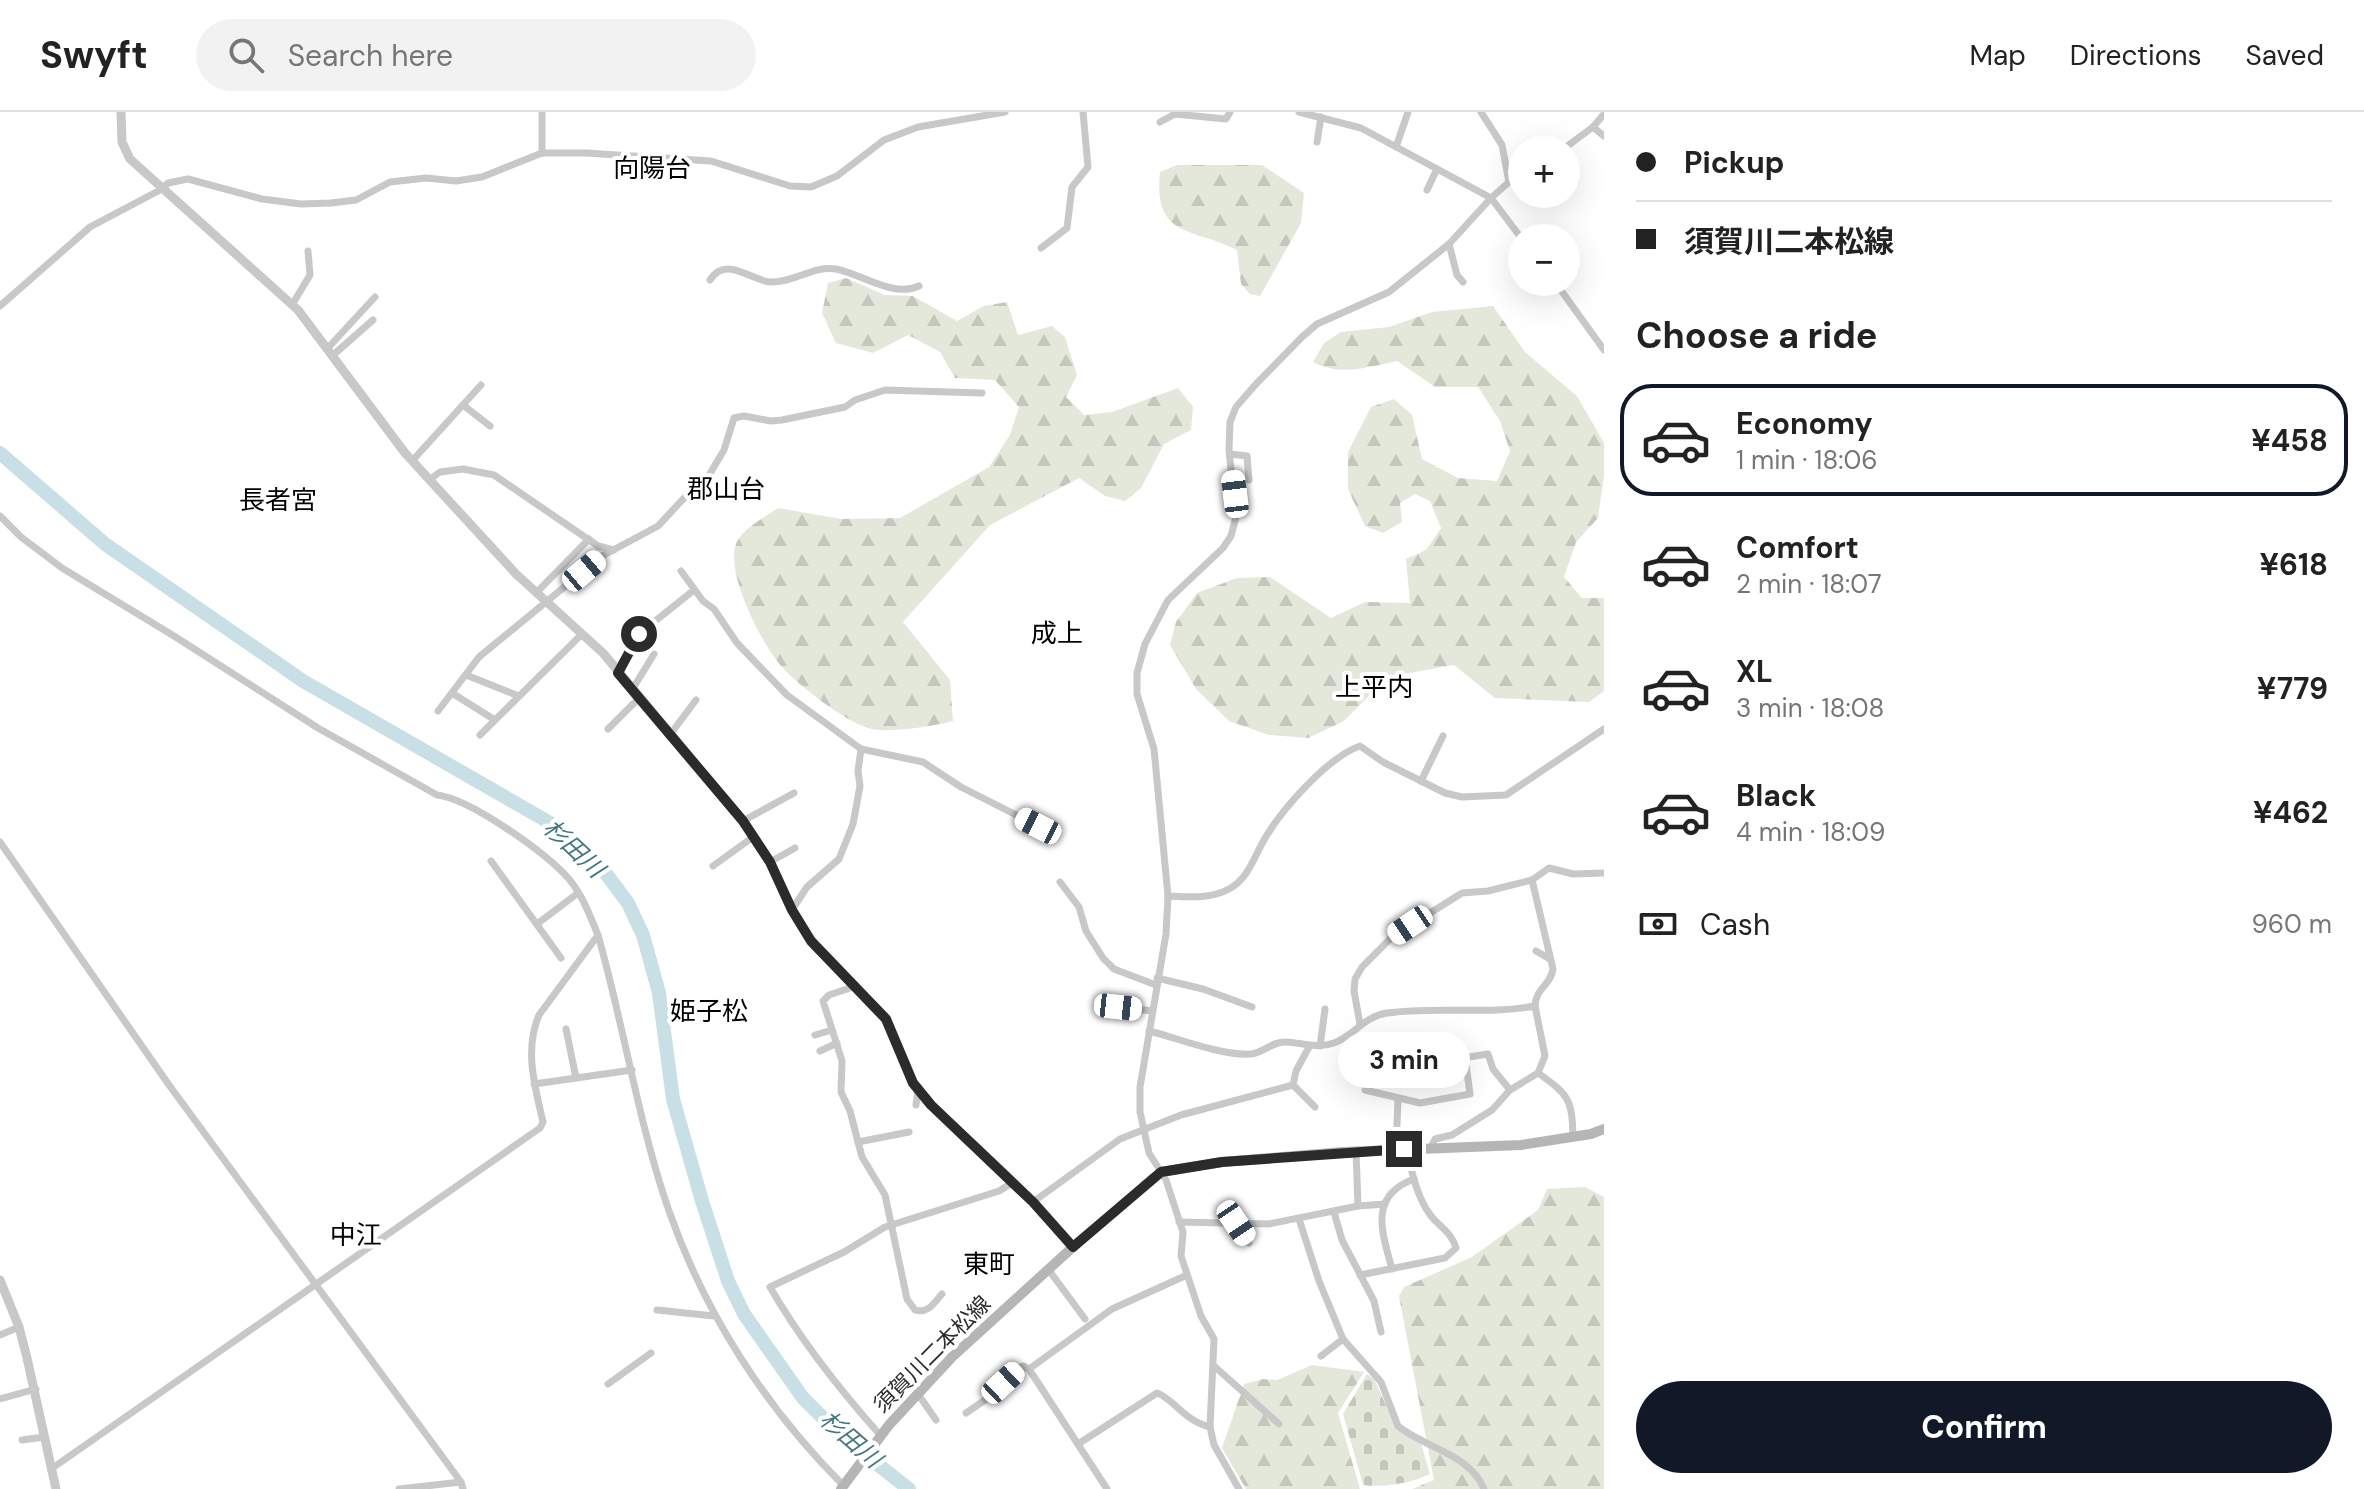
<!DOCTYPE html>
<html lang="en">
<head>
<meta charset="utf-8">
<style>
	body { margin:0; font-family:"DM Sans","Noto Sans JP",sans-serif; background:#f2f2f2; color:#222; height:100vh; display:flex; flex-direction:column; font-size:30px; white-space:nowrap }
	* { box-sizing:border-box; margin:0 }
	p { font-size:26px; color:#767676 }
	.icon { flex:none; width:44px; height:44px; fill:none; stroke:currentColor; stroke-width:2; stroke-linecap:round; stroke-linejoin:round }
	.map { position:relative; flex:1; overflow:hidden }
	.drawer { display:flex; flex-direction:column; background:#fff; width:760px }
	.drawer>* { flex:none }
	.banner { display:grid; align-content:center; height:176px; padding:0 32px; background:#fff }
	.tools { position:absolute; left:1508px; top:24px; display:grid; gap:16px }
	.tools a { display:grid; place-items:center; width:72px; height:72px; border-radius:50%; background:#fff; box-shadow:0 8px 32px #0002; font-size:40px }
	.end { position:absolute; width:36px; height:36px; margin:-18px; border:10px solid #2b2b2b; background:#fff; box-shadow:0 0 0 4px #fff }
	.from { border-radius:50% }
	.bubble { position:absolute; height:56px; border-radius:28px; background:#fff; box-shadow:0 8px 32px #0002; font-size:26px; font-weight:700; line-height:56px; text-align:center }
	.car { position:absolute; width:24px; height:48px; margin:-24px -12px; border-radius:10px; box-shadow:0 0 6px 2px #0007; background:linear-gradient(#fff 24%,#345 0 40%,#fff 0 76%,#345 0 86%,#fff 0) }
	.banner b { display:flex; align-items:center; gap:28px; height:76px; font-size:30px }
	.banner b+b { border-top:2px solid #e0e0e0 }
	.banner i { width:20px; height:20px; background:#222 }
	ul { padding:0; list-style:none }
	li { display:flex; align-items:center; gap:24px; height:112px; margin:0 16px 12px; padding:0 16px; border:4px solid transparent; border-radius:32px }
	li div { flex:1 }
	li b { display:block; font-size:30px }
	li em { font-style:normal; font-weight:700 }
	li.on { border-color:#111827 }
	li>.icon { width:72px; height:72px; stroke-width:1.5 }
	h2 { padding:0 32px; font-size:36px; line-height:96px }
	.pay { display:flex; align-items:center; gap:20px; height:88px; padding:0 32px; font-size:30px }
	.pay p { margin-inline-start:auto }
	.cta { display:flex; gap:16px; margin-top:auto; padding:16px 32px }
	.cta a { flex:1; height:92px; border-radius:48px; background:#111827; color:#fff; font-size:32px; font-weight:700; line-height:92px; text-align:center }
	header { display:flex; align-items:center; gap:48px; box-sizing:border-box; height:112px; padding:0 40px; background:#fff; border-bottom:2px solid #e0e0e0 }
	header strong { font-size:38px }
	nav { display:flex; gap:44px; margin-inline-start:auto; font-size:28px }
	.search { width:560px; height:72px; background:#f2f2f2; display:flex; align-items:center; gap:20px; box-sizing:border-box; padding:0 28px; border-radius:44px; color:#767676; font-size:30px }
	main { display:flex; flex:1; min-height:0 }
	.map>svg:first-child { display:block }
	.forest { fill:url(#forest-firs) }
	.cemetery { fill:url(#cemetery-stones) }
	.lines { fill:none; stroke-linecap:round; stroke-linejoin:round }
	.river { stroke:#c8dfe6; stroke-width:14 }
	.minor { stroke:#c8c8c8; stroke-width:7 }
	.tertiary { stroke:#c8c8c8; stroke-width:9 }
	.secondary { stroke:#b5b5b5; stroke-width:10 }
	.route { stroke:#2b2b2b; stroke-width:10 }
	.labels { text-anchor:middle; dominant-baseline:central; stroke-width:8; stroke-linejoin:round; paint-order:stroke }
	.street-label { font-size:22px; fill:#2b2b2b; stroke:#fff }
	.water-label { font-size:24px; font-style:italic; fill:#437683; stroke:#fff }
	.quarter-label { font-size:26px; fill:#000; stroke:#fff }
</style>
</head>
<body>
<header>
<strong>Swyft</strong>
<div class="search"><svg class="icon" aria-label="search" viewBox="0 0 24 24"><circle cx="10" cy="10" r="6"/><path d="M15 15l6 6"/></svg>Search here</div>
<nav><a>Map</a><a>Directions</a><a>Saved</a></nav>
</header>
<main>
<div class="map">
<svg width="1604" height="1377" viewBox="0 0 1604 1377">
	<defs>
		<pattern id="forest-firs" width="22" height="20" patternUnits="userSpaceOnUse" patternTransform="scale(2)"><rect width="22" height="20" fill="#e4e8da"/><path d="M5 1l3.5 6h-7zM16 11l3.5 6h-7z" fill="#c4c7bb"/></pattern>
		<pattern id="cemetery-stones" width="16" height="16" patternUnits="userSpaceOnUse" patternTransform="scale(2)"><rect width="16" height="16" fill="#e4e8da"/><path d="M2 7V4a2 2 0 0 1 4 0v3zM10 15v-3a2 2 0 0 1 4 0v3z" fill="#c4c7bb"/></pattern>
	</defs>
	<rect width="100%" height="100%" fill="#fff"/>
	<g class="forest">
		<path d="M1177,53H1262L1304,81L1301,111L1260,184L1250,182L1241,172L1237,138C1192,115 1153,126 1160,60Z"/>
		<path d="M846,166L885,183L913,184L957,209L984,194L1007,190L1018,223L1052,214L1065,225L1077,263L1066,285L1084,303L1112,300L1178,276L1193,295L1191,318L1164,332L1141,376L1125,389L1105,384L1079,366L990,413L903,510L950,568L953,609C935,614 885,622 868,616C845,609 799,574 783,556C763,535 725,461 736,432C742,417 765,405 778,396L841,407L900,406L989,355L1010,323L1019,295L995,268L955,266L940,240L908,223L873,241L836,231L822,201L828,171Z"/>
		<path d="M1493,194L1525,240L1577,284L1604,331V363L1598,406L1576,430L1564,465L1582,486H1604V579L1589,590L1495,586L1454,553L1387,565L1344,609L1308,626L1269,623L1229,609L1196,577L1170,533L1176,510L1197,481L1237,466L1270,465L1331,506L1365,490L1410,491L1406,447L1426,438L1441,416L1430,389L1415,382L1400,391L1402,410L1383,421L1365,414L1348,377V340L1371,295L1394,287L1412,303L1422,347L1458,366L1497,369L1510,339L1500,309L1478,275H1435L1397,249C1367,255 1341,265 1313,250L1324,231L1341,220L1389,215L1432,200Z"/>
		<path d="M1585,1075L1604,1085V1377H1412L1434,1368L1399,1184L1404,1175L1472,1145L1538,1098L1547,1077Z"/>
		<path d="M1312,1253L1364,1260L1338,1301L1360,1377H1246L1222,1336L1244,1272L1263,1267L1277,1268Z"/>
	</g>
	<path class="cemetery" d="M1367,1262L1374,1267L1397,1317L1421,1331L1430,1362C1411,1371 1384,1376 1363,1373L1343,1302Z"/>
	<g class="lines">
		<path class="river" d="M0,341L105,432L303,569L559,716L601,755L628,791L643,823L659,881L673,987L702,1089L728,1169L744,1202L803,1286L840,1323L909,1377"/>
		<g class="minor">
			<path d="M542,0V41"/>
			<path d="M1299,0L1361,16L1491,86L1522,127"/>
			<path d="M1160,10L1175,2L1226,7L1230,0"/>
			<path d="M1593,15L1604,24"/>
			<path d="M1317,30L1321,5"/>
			<path d="M1396,35L1408,0"/>
			<path d="M1562,38L1593,15L1604,2"/>
			<path d="M1509,70L1522,62"/>
			<path d="M1427,78L1437,57"/>
			<path d="M1449,132L1457,163L1463,170"/>
			<path d="M1041,136L1067,116L1072,75L1088,55L1083,0"/>
			<path d="M710,168C726,143 750,168 770,170C793,171 815,153 836,157C862,162 893,186 919,174"/>
			<path d="M1555,170L1604,238"/>
			<path d="M292,193L310,163L308,139"/>
			<path d="M0,194L90,115L162,77L168,71L188,67L262,87L301,92L331,91L356,88L390,70L426,66L456,69L482,65L542,41H586L711,49L790,74L811,75L837,64L884,28L918,15L1005,0"/>
			<path d="M327,237L375,185"/>
			<path d="M332,244L373,208"/>
			<path d="M463,293L490,314"/>
			<path d="M1230,342L1247,344L1249,368"/>
			<path d="M412,349L481,273"/>
			<path d="M429,368L440,360L463,357L494,363L598,434L614,438"/>
			<path d="M0,404L21,425L62,456L174,524L318,616L437,683C471,687 546,741 569,767C583,784 590,804 598,823L539,903C524,938 535,975 543,1010L540,1016L51,1357"/>
			<path d="M681,459L703,489L714,497L737,531L787,583L861,637L923,650L961,675L1040,715"/>
			<path d="M537,480L589,427"/>
			<path d="M618,561L639,522L694,478"/>
			<path d="M466,563L519,584"/>
			<path d="M632,578L654,542"/>
			<path d="M452,581L495,608"/>
			<path d="M438,599L479,545L602,444L658,414L686,384L705,370L724,338L734,306L744,304L771,309L782,308L845,295L855,288L885,278L982,281"/>
			<path d="M608,617L639,586"/>
			<path d="M480,623L582,522"/>
			<path d="M669,624L696,588"/>
			<path d="M1421,669L1443,624"/>
			<path d="M743,709L794,681"/>
			<path d="M0,730L169,973L461,1370L463,1377"/>
			<path d="M491,749L561,846"/>
			<path d="M770,750L795,736"/>
			<path d="M713,754L753,725"/>
			<path d="M1532,768L1549,756L1573,762L1604,761"/>
			<path d="M1060,770L1079,795L1086,819L1103,846L1114,857L1156,873"/>
			<path d="M1168,784C1188,785 1211,787 1229,777C1248,767 1254,745 1264,728C1281,698 1328,645 1360,634L1383,650L1445,681L1462,685L1506,683L1604,617"/>
			<path d="M792,798L807,775L839,747L853,712L860,674L858,659L861,637"/>
			<path d="M537,812L578,781"/>
			<path d="M598,823C624,914 638,1010 669,1099C705,1202 766,1296 843,1373"/>
			<path d="M1536,839L1550,847"/>
			<path d="M1157,866L1203,877L1252,895"/>
			<path d="M856,874L829,883L823,889L842,949L841,980L850,999L862,1045L885,1083L907,1187L915,1198C928,1202 934,1191 942,1182"/>
			<path d="M1118,895L1152,899"/>
			<path d="M1360,912L1354,879L1355,867L1362,855L1392,825L1462,781L1488,779L1532,768L1553,857C1551,873 1535,877 1535,894"/>
			<path d="M566,917L576,966"/>
			<path d="M1149,919C1178,926 1221,944 1251,942C1263,941 1273,929 1286,930C1303,931 1317,937 1334,931C1354,924 1364,904 1387,901C1436,894 1486,903 1535,894L1545,944L1538,961C1569,983 1572,987 1573,1025"/>
			<path d="M815,923L832,918"/>
			<path d="M1347,924L1358,937L1424,952L1488,942L1493,957L1510,978"/>
			<path d="M1320,934L1325,897"/>
			<path d="M820,939L837,931"/>
			<path d="M1376,942L1365,978L1420,991L1470,982L1465,945"/>
			<path d="M534,972L632,958"/>
			<path d="M1293,973L1315,995"/>
			<path d="M916,993L918,978"/>
			<path d="M858,1030L909,1020"/>
			<path d="M1396,1037L1398,987"/>
			<path d="M1430,1037L1435,1027L1452,1023L1492,998L1510,978L1538,961"/>
			<path d="M1033,1090L1120,1027L1181,1003L1293,973L1296,959L1309,935"/>
			<path d="M1358,1094L1385,1092"/>
			<path d="M1334,1100L1342,1128L1374,1189L1381,1220"/>
			<path d="M1299,1107L1319,1169L1343,1227L1381,1270L1398,1314C1425,1336 1470,1342 1484,1377"/>
			<path d="M1179,1110L1269,1112L1358,1094L1356,1039"/>
			<path d="M1236,1111L1249,1131"/>
			<path d="M1048,1157L1085,1207"/>
			<path d="M1392,1157C1382,1120 1368,1084 1414,1067"/>
			<path d="M1360,1163L1445,1146L1456,1136C1452,1121 1440,1115 1431,1104C1421,1091 1416,1076 1412,1060"/>
			<path d="M657,1198L714,1204"/>
			<path d="M0,1223L19,1215"/>
			<path d="M1321,1244L1343,1227"/>
			<path d="M1214,1254L1279,1312"/>
			<path d="M608,1272L651,1241"/>
			<path d="M918,1282L936,1308"/>
			<path d="M0,1287L36,1277"/>
			<path d="M966,1301L988,1286L1019,1256L1023,1254L1029,1257"/>
			<path d="M881,1324C839,1277 801,1229 770,1175L844,1140L885,1115L999,1079L1012,1071"/>
			<path d="M22,1328L44,1325"/>
			<path d="M1078,1332L1157,1281C1173,1286 1184,1309 1210,1315"/>
			<path d="M399,1377L461,1370"/>
			<path d="M1107,1377L1029,1257L1112,1197L1187,1163"/>
			<path d="M1239,1377L1214,1333L1210,1315L1214,1227L1201,1204L1181,1144L1183,1120L1166,1068L1149,1041L1140,1000V975L1166,822L1168,784L1154,637L1137,582V561L1145,532L1168,488L1223,436L1231,424L1236,405L1229,338L1230,310L1236,295L1256,272L1302,225L1317,212L1389,180L1449,132L1491,86L1509,70L1502,33L1481,0"/>
		</g>
		<g class="tertiary">
			<path d="M121,0L122,30L130,47L298,198L405,341L516,462L603,541L743,709L770,750L792,798L811,829L886,907L913,971L931,993L1033,1090L1073,1135"/>
			<path d="M0,1168L19,1215L27,1246L56,1377"/>
		</g>
		<path class="secondary" d="M841,1377L889,1313L952,1245L1073,1135L1161,1060L1222,1050L1343,1040L1521,1033L1591,1022L1604,1017"/>
	</g>
	<g class="lines">
		<path class="route" d="M639,522L618,561L743,709L770,750L792,798L811,829L886,907L913,971L931,993L1033,1090L1073,1135L1161,1060L1222,1050L1404,1037"/>
	</g>
	<g class="labels">
		<g class="street-label">
			<text transform="translate(932 1242) rotate(-45)">須賀川二本松線</text>
		</g>
		<g class="water-label">
			<text transform="translate(574 736) rotate(43)">杉田川</text>
			<text transform="translate(851 1327) rotate(41)">杉田川</text>
		</g>
		<g class="quarter-label">
			<text x="652" y="56">向陽台</text>
			<text x="726" y="377">郡山台</text>
			<text x="278" y="388">長者宮</text>
			<text x="1057" y="521">成上</text>
			<text x="1374" y="575">上平内</text>
			<text x="709" y="899">姫子松</text>
			<text x="356" y="1123">中江</text>
			<text x="989" y="1152">東町</text>
		</g>
	</g>
</svg>
<div class="tools">
<a>+</a>
<a>−</a>
</div>
<i class="end from" style="left:639px;top:522px"></i>
<i class="end" style="left:1404px;top:1037px"></i>
<div class="bubble" style="left:1338px;top:920px;width:132px">3 min</div>
<i class="car" style="left:1235px;top:382px;rotate:353deg"></i>
<i class="car" style="left:584px;top:459px;rotate:50deg"></i>
<i class="car" style="left:1038px;top:714px;rotate:297deg"></i>
<i class="car" style="left:1410px;top:813px;rotate:236deg"></i>
<i class="car" style="left:1118px;top:895px;rotate:96deg"></i>
<i class="car" style="left:1236px;top:1111px;rotate:146deg"></i>
<i class="car" style="left:1003px;top:1271px;rotate:47deg"></i>
</div>
<section class="drawer">
<div class="banner">
<b><i class="from"></i>Pickup</b>
<b><i></i>須賀川二本松線</b>
</div>
<h2>Choose a ride</h2>
<ul>
<li class="on"><svg class="icon" aria-label="car" viewBox="0 0 24 24"><path d="M5 17H2v-5l4-1 3-4h7l3 4 3 1v5h-3M9 17h6M6 11h13"/><circle cx="7" cy="17" r="2"/><circle cx="17" cy="17" r="2"/></svg><div><b>Economy</b><p>1 min · 18:06</p></div><em>¥458</em></li>
<li><svg class="icon" aria-label="car" viewBox="0 0 24 24"><path d="M5 17H2v-5l4-1 3-4h7l3 4 3 1v5h-3M9 17h6M6 11h13"/><circle cx="7" cy="17" r="2"/><circle cx="17" cy="17" r="2"/></svg><div><b>Comfort</b><p>2 min · 18:07</p></div><em>¥618</em></li>
<li><svg class="icon" aria-label="car" viewBox="0 0 24 24"><path d="M5 17H2v-5l4-1 3-4h7l3 4 3 1v5h-3M9 17h6M6 11h13"/><circle cx="7" cy="17" r="2"/><circle cx="17" cy="17" r="2"/></svg><div><b>XL</b><p>3 min · 18:08</p></div><em>¥779</em></li>
<li><svg class="icon" aria-label="car" viewBox="0 0 24 24"><path d="M5 17H2v-5l4-1 3-4h7l3 4 3 1v5h-3M9 17h6M6 11h13"/><circle cx="7" cy="17" r="2"/><circle cx="17" cy="17" r="2"/></svg><div><b>Black</b><p>4 min · 18:09</p></div><em>¥462</em></li>
</ul>
<div class="pay"><svg class="icon" aria-label="cash" viewBox="0 0 24 24"><path d="M3 7h18v10H3z"/><circle cx="12" cy="12" r="2"/></svg>Cash<p>960 m</p></div>
<div class="cta"><a>Confirm</a></div>
</section>
</main>
</body>
</html>
